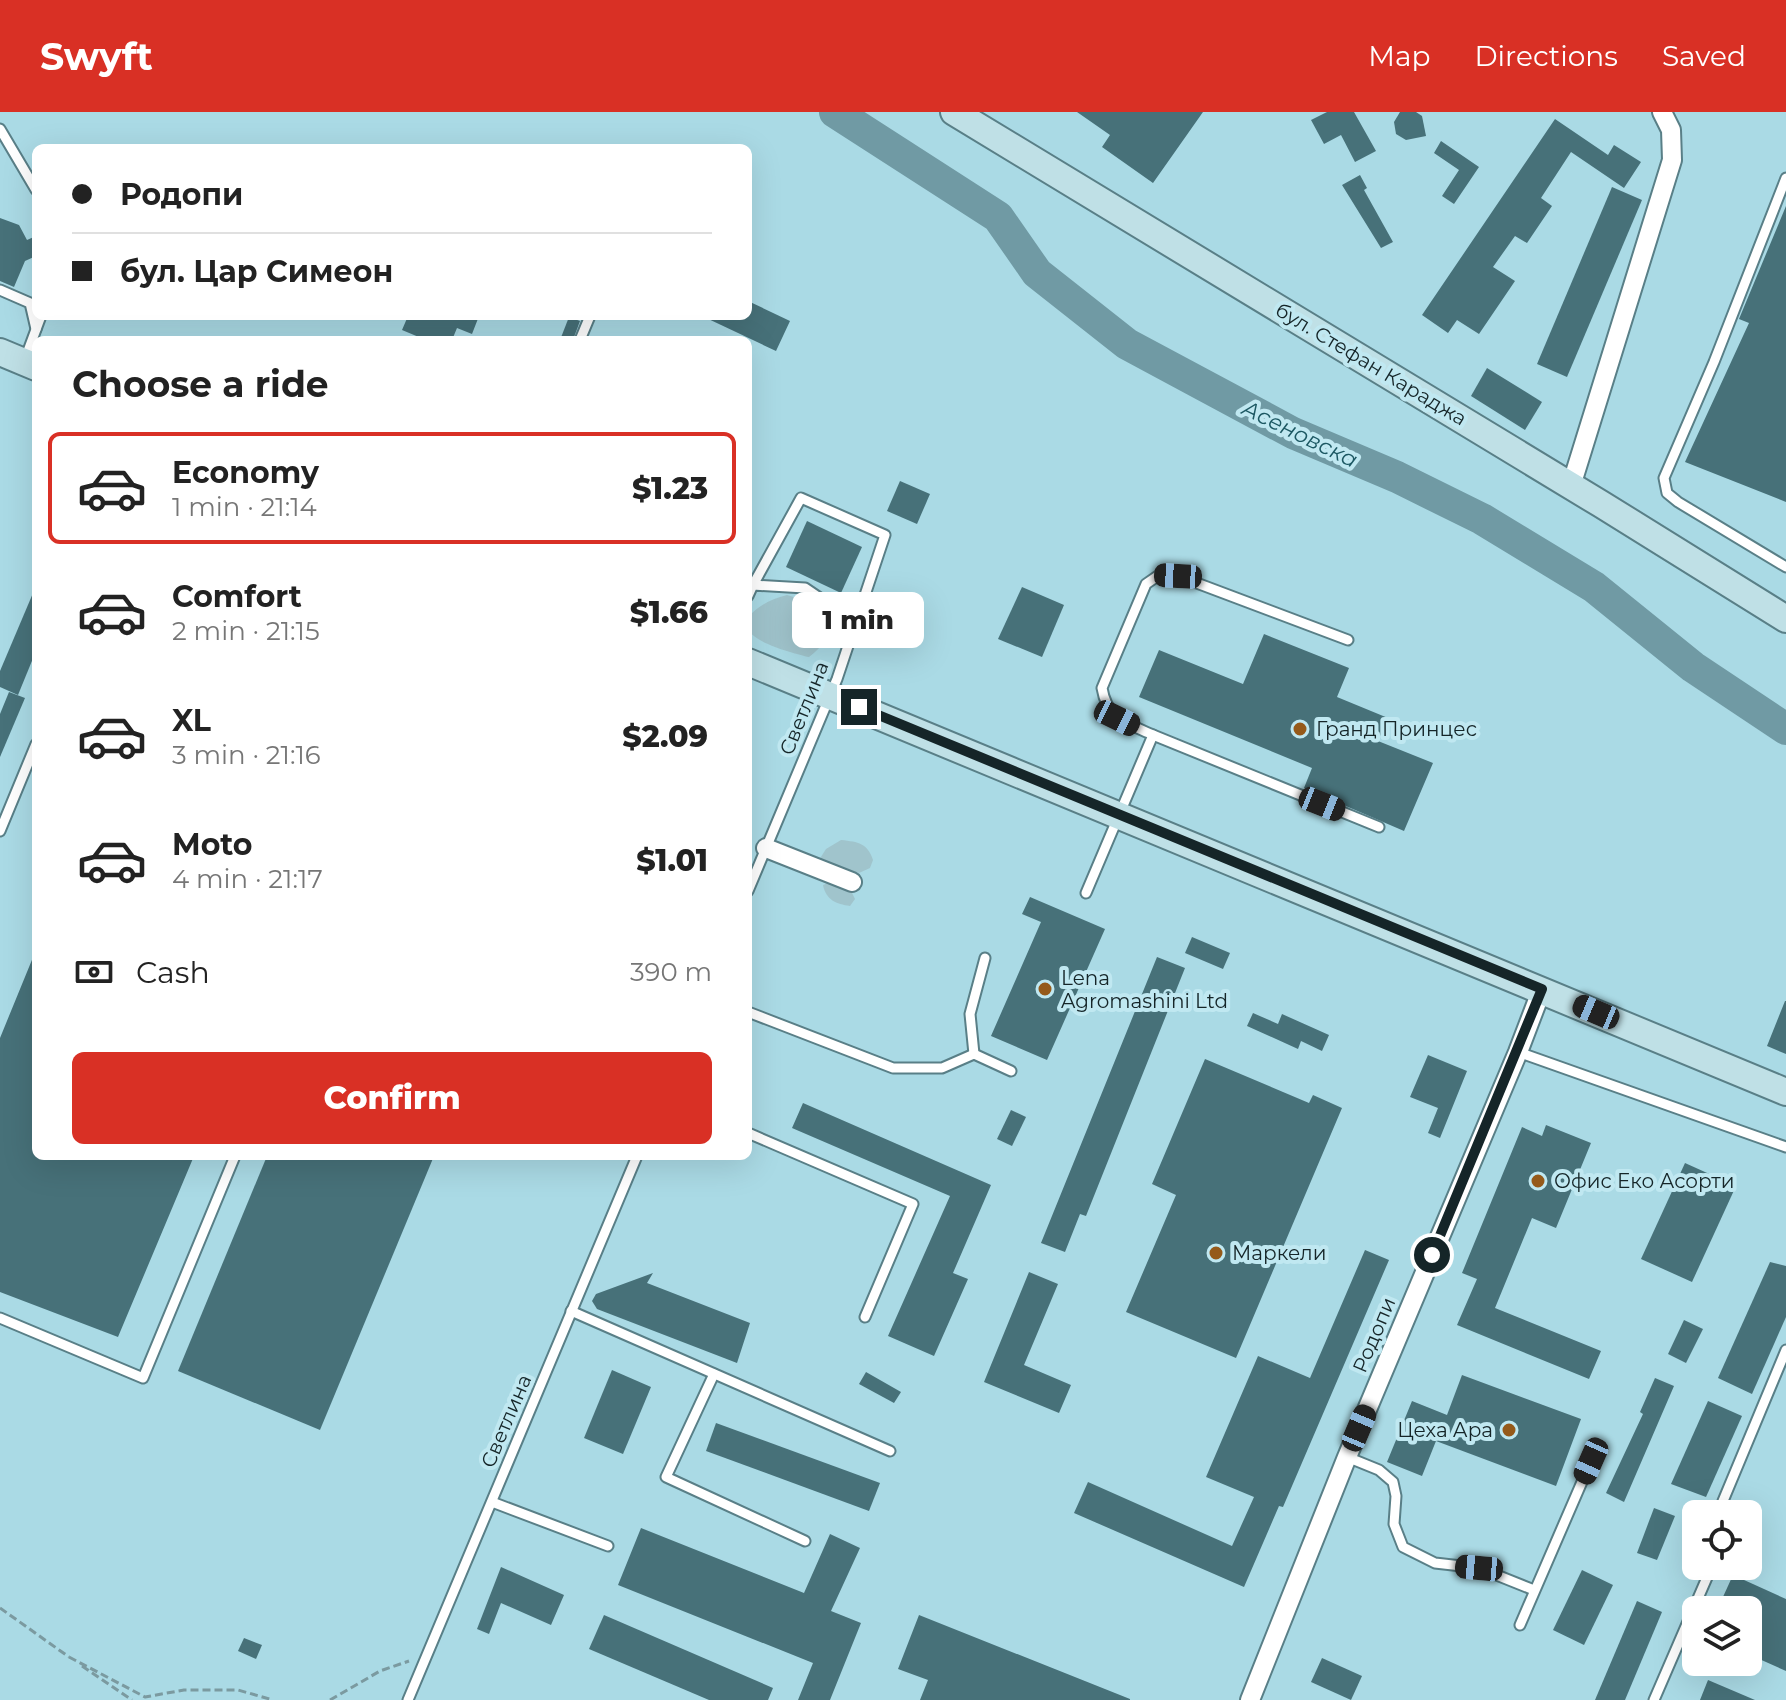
<!DOCTYPE html>
<html lang="en">
<head>
<meta charset="utf-8">
<style>
	body { margin:0; font-family:Montserrat,sans-serif; background:#f6f6f6; color:#222; height:100vh; display:flex; flex-direction:column; font-size:30px; white-space:nowrap }
	* { box-sizing:border-box; margin:0 }
	p { font-size:26px; color:#767676 }
	.icon { flex:none; width:44px; height:44px; fill:none; stroke:currentColor; stroke-width:2; stroke-linecap:round; stroke-linejoin:round }
	.map { position:relative; flex:1; overflow:hidden }
	.sheet { position:absolute; left:32px; top:224px; width:720px; height:824px; display:flex; flex-direction:column; background:#fff; border-radius:12px; box-shadow:0 8px 32px #0002 }
	.sheet>* { flex:none }
	.guide { position:absolute; left:32px; top:32px; width:720px; height:176px; border-radius:12px; box-shadow:0 8px 32px #0002; display:grid; align-content:center; height:176px; padding:0 40px; background:#fff }
	.tools { position:absolute; left:1682px; top:1388px; display:grid; gap:16px }
	.tools a { display:grid; place-items:center; width:80px; height:80px; border-radius:12px; background:#fff; box-shadow:0 8px 32px #0002; font-size:40px }
	.end { position:absolute; width:36px; height:36px; margin:-18px; border:10px solid #152528; background:#fff; box-shadow:0 0 0 4px #fff }
	.from { border-radius:50% }
	.bubble { position:absolute; height:56px; border-radius:12px; background:#fff; box-shadow:0 8px 32px #0002; font-size:26px; font-weight:800; line-height:56px; text-align:center }
	.car { position:absolute; width:24px; height:48px; margin:-24px -12px; border-radius:10px; box-shadow:0 0 6px 2px #0007; background:linear-gradient(#222 24%,#8ab4d8 0 40%,#222 0 76%,#8ab4d8 0 86%,#222 0) }
	.guide b { display:flex; align-items:center; gap:28px; height:76px; font-size:30px }
	.guide b+b { border-top:2px solid #e0e0e0 }
	.guide i { width:20px; height:20px; background:#222 }
	ul { padding:0; list-style:none }
	li { display:flex; align-items:center; gap:24px; height:112px; margin:0 16px 12px; padding:0 24px; border:4px solid transparent; border-radius:12px }
	li div { flex:1 }
	li b { display:block; font-size:30px }
	li em { font-style:normal; font-weight:800 }
	li.selected { border-color:#d93025 }
	li>.icon { width:72px; height:72px; stroke-width:1.5 }
	h2 { padding:0 40px; font-size:36px; line-height:96px }
	.pay { display:flex; align-items:center; gap:20px; height:88px; padding:0 40px; font-size:30px }
	.pay p { margin-inline-start:auto }
	.button { display:flex; gap:16px; margin-top:auto; padding:16px 40px }
	.button a { flex:1; height:92px; border-radius:12px; background:#d93025; color:#fff; font-size:32px; font-weight:800; line-height:92px; text-align:center }
	header { display:flex; align-items:center; gap:48px; box-sizing:border-box; height:112px; padding:0 40px; background:#d93025; color:#fff }
	header strong { font-size:38px }
	nav { display:flex; gap:44px; margin-inline-start:auto; font-size:28px }
	.map>svg:first-child { display:block }
	.built { fill:#aadae5; fill-rule:evenodd }
	.green { fill:#a0c4cc }
	.lines { fill:none; stroke-linecap:round; stroke-linejoin:round }
	.river { stroke:#709aa4; stroke-width:32 }
	.building { fill:#477179 }
	.service-casing { stroke:#597f87; stroke-width:13 }
	.minor-casing { stroke:#597f87; stroke-width:22 }
	.secondary-casing { stroke:#597f87; stroke-width:30 }
	.path { stroke:#7b9aa0; stroke-width:3; stroke-dasharray:8 4; stroke-linecap:butt }
	.service { stroke:#fff; stroke-width:9 }
	.minor { stroke:#fff; stroke-width:18 }
	.secondary { stroke:#bfe0e6; stroke-width:26 }
	.route { stroke:#152528; stroke-width:10 }
	.poi-dot { fill:#955a1a; stroke:#c0e8f1; stroke-width:3 }
	.labels { text-anchor:middle; dominant-baseline:central; stroke-width:8; stroke-linejoin:round; paint-order:stroke }
	.street-label { font-size:20px; fill:#152528; stroke:#c0e8f1 }
	.poi-label { font-size:20px; fill:#152528; stroke:#c0e8f1; text-anchor:start }
	.water-label { font-size:22px; font-style:italic; fill:#1c5863; stroke:#c0e8f1 }
</style>
</head>
<body>
<header>
<strong>Swyft</strong>
<nav><a>Map</a><a>Directions</a><a>Saved</a></nav>
</header>
<div class="map">
<svg width="1786" height="1588" viewBox="0 0 1786 1588">
	<rect width="100%" height="100%" fill="#c0e8f1"/>
	<path class="built" d="M0,0H1786V1588H0ZM36,36H748V204H36ZM36,228H748V1044H36ZM1696,1402H1748V1454H1696ZM1696,1498H1748V1550H1696Z"/>
	<g class="green">
		<path d="M787,483C823,494 849,515 809,545C796,542 754,531 749,518C748,516 748,508 748,505C759,493 771,487 787,483Z"/>
		<path d="M841,728C859,730 867,731 873,748L870,756L859,761L819,748L826,737Z"/>
		<path d="M828,771L851,779L855,787L850,794C836,792 826,788 823,773Z"/>
	</g>
	<g class="lines">
		<path class="river" d="M835,0L998,105L1037,161L1127,232L1293,321L1397,365L1482,407L1594,475L1693,555L1786,617"/>
	</g>
	<g class="building">
		<path d="M1077,0H1203L1153,71L1102,35L1110,23Z"/>
		<path d="M1327,0H1354L1376,39L1355,50L1341,23L1324,32L1311,8Z"/>
		<path d="M1400,0H1416L1422,4L1426,24L1406,28L1396,22L1394,10Z"/>
		<path d="M1555,7L1608,43L1614,33L1641,50L1624,76L1571,40L1541,86L1552,94L1527,131L1515,124L1493,155L1515,169L1479,222L1457,208L1448,221L1422,203Z"/>
		<path d="M1441,29L1479,55L1454,92L1442,84L1459,58L1434,41Z"/>
		<path d="M1360,63L1367,76L1364,78L1393,130L1381,136L1342,73Z"/>
		<path d="M1612,75L1642,88L1567,265L1537,252Z"/>
		<path d="M1786,94V390L1685,350L1749,211L1739,207Z"/>
		<path d="M0,106L19,113L27,128L36,124V144L25,149L14,175L0,169Z"/>
		<path d="M748,189L790,209L776,239L702,204H748Z"/>
		<path d="M408,204H479L472,222L457,216L452,228H426L402,218Z"/>
		<path d="M569,205L580,209L573,228H560Z"/>
		<path d="M1487,256L1542,290L1525,318L1471,284Z"/>
		<path d="M900,369L930,382L917,412L887,399Z"/>
		<path d="M807,409L862,435L841,481L786,455Z"/>
		<path d="M36,474V539L18,583L0,575V559Z"/>
		<path d="M1022,475L1064,493L1042,545L998,527Z"/>
		<path d="M1264,522L1349,556L1337,585L1388,606L1378,629L1433,651L1404,719L1304,676L1312,656L1139,585L1159,538L1243,572Z"/>
		<path d="M9,580L25,586L0,645V602Z"/>
		<path d="M1030,785L1105,817L1047,948L991,924L1041,810L1022,802Z"/>
		<path d="M1192,825L1230,841L1223,857L1185,841Z"/>
		<path d="M36,838V1044H194L118,1225L0,1180V926Z"/>
		<path d="M1157,845L1185,856L1086,1104L1080,1102L1065,1140L1041,1131Z"/>
		<path d="M1785,889H1786V942L1767,934Z"/>
		<path d="M1253,901L1278,912L1282,902L1329,923L1322,939L1301,929L1298,937L1247,914Z"/>
		<path d="M1428,943L1467,959L1440,1026L1428,1021L1438,996L1410,985Z"/>
		<path d="M1205,947L1309,991L1313,983L1342,996L1236,1246L1126,1200L1176,1083L1152,1072Z"/>
		<path d="M803,991L991,1073L953,1161L968,1167L934,1244L888,1224L950,1084L792,1016Z"/>
		<path d="M1011,998L1026,1005L1012,1034L997,1027Z"/>
		<path d="M1546,1013L1591,1031L1556,1116L1532,1106L1495,1196L1601,1239L1589,1267L1457,1213L1477,1167L1462,1161L1522,1015L1542,1024Z"/>
		<path d="M267,1044H434L320,1318L178,1259Z"/>
		<path d="M1685,1051L1736,1074L1692,1170L1641,1147Z"/>
		<path d="M1365,1138L1389,1148L1283,1395L1279,1394L1244,1475L1074,1401L1088,1370L1232,1434L1254,1385L1206,1365L1258,1244L1310,1266Z"/>
		<path d="M1770,1150L1786,1154V1205L1752,1282L1718,1266Z"/>
		<path d="M1029,1160L1058,1172L1024,1253L1071,1273L1059,1301L984,1270Z"/>
		<path d="M653,1161L647,1171L750,1211L737,1251L597,1197L592,1189L596,1182Z"/>
		<path d="M1684,1208L1703,1217L1686,1251L1668,1242Z"/>
		<path d="M612,1258L651,1275L623,1342L584,1326Z"/>
		<path d="M866,1260L901,1280L894,1291L859,1272Z"/>
		<path d="M1462,1263L1581,1307L1556,1374L1436,1329L1422,1364L1387,1350L1412,1289L1447,1303Z"/>
		<path d="M1655,1266L1674,1274L1624,1390L1606,1381L1643,1302L1640,1300Z"/>
		<path d="M1708,1289L1742,1304L1706,1385L1671,1372Z"/>
		<path d="M716,1311L880,1371L869,1399L706,1339Z"/>
		<path d="M1654,1396L1675,1404L1657,1448L1637,1441Z"/>
		<path d="M641,1416L804,1481L830,1422L860,1436L831,1499L861,1511L830,1588H798L813,1551L618,1473Z"/>
		<path d="M501,1455L564,1483L551,1513L501,1491L489,1522L477,1517Z"/>
		<path d="M1582,1458L1613,1473L1584,1533L1553,1518Z"/>
		<path d="M1733,1463L1786,1487V1559L1748,1542V1498H1717Z"/>
		<path d="M1637,1489L1662,1500L1625,1588H1595Z"/>
		<path d="M604,1503L773,1576L768,1588H709L589,1537Z"/>
		<path d="M919,1503L1130,1587V1588H920L928,1568L898,1557Z"/>
		<path d="M244,1526L262,1533L256,1547L238,1539Z"/>
		<path d="M1322,1546L1362,1564L1351,1588L1311,1570Z"/>
		<path d="M1708,1568L1755,1588H1700Z"/>
	</g>
	<g class="lines">
		<g class="service-casing">
			<g id="service">
				<path d="M0,17L36,78"/>
				<path d="M1786,66L1714,250L1664,366L1667,381L1678,390L1786,455"/>
				<path d="M0,178L30,191L36,217"/>
				<path d="M580,228L590,204"/>
				<path d="M25,247L41,204"/>
				<path d="M748,484L753,473L805,476L855,510"/>
				<path d="M1348,528L1178,464L1159,463L1146,472L1102,576C1107,607 1127,611 1153,623L1379,715"/>
				<path d="M0,719L36,632"/>
				<path d="M748,779L837,567L885,423L801,386L753,473"/>
				<path d="M1086,781L1153,623"/>
				<path d="M748,900L893,956H942L974,942L1011,959"/>
				<path d="M1518,940L1786,1035"/>
				<path d="M974,942L970,902L985,846"/>
				<path d="M748,1021L913,1092L865,1205"/>
				<path d="M571,1199L890,1339"/>
				<path d="M0,1206L143,1266L235,1044"/>
				<path d="M714,1262L666,1365L805,1429"/>
				<path d="M1347,1345L1379,1358L1393,1370L1396,1384L1394,1412L1403,1435L1435,1451L1479,1456L1534,1478"/>
				<path d="M492,1390L608,1434"/>
				<path d="M1721,1402L1723,1389L1786,1238"/>
				<path d="M1520,1513L1591,1349"/>
				<path d="M408,1588L637,1044"/>
				<path d="M1654,1588L1712,1454"/>
			</g>
		</g>
		<g class="minor-casing">
			<g id="minor">
				<path d="M1571,374L1672,48L1671,18L1662,0"/>
				<path d="M766,736L852,770"/>
				<path d="M1250,1588L1347,1345L1518,940L1542,877"/>
			</g>
		</g>
		<g class="secondary-casing">
			<g id="secondary">
				<path d="M954,0L1601,392L1786,507"/>
				<path d="M0,240L36,255"/>
				<path d="M748,550L1786,980"/>
			</g>
		</g>
		<g class="path">
			<path d="M0,1496L69,1545"/>
			<path d="M69,1545L145,1585L184,1578H238L273,1588"/>
			<path d="M82,1554L132,1588"/>
			<path d="M330,1588L380,1559L409,1549"/>
		</g>
		<use href="#service" class="service"/>
		<use href="#minor" class="minor"/>
		<use href="#secondary" class="secondary"/>
	</g>
	<g class="lines">
		<path class="route" d="M859,595L1542,877L1432,1143"/>
	</g>
	<g class="poi-dot">
		<circle cx="1300" cy="617" r="8"/>
		<circle cx="1045" cy="877" r="8"/>
		<circle cx="1538" cy="1069" r="8"/>
		<circle cx="1216" cy="1141" r="8"/>
		<circle cx="1509" cy="1318" r="8"/>
	</g>
	<g class="labels">
		<g class="street-label">
			<text transform="translate(1371 252) rotate(31)">бул. Стефан Караджа</text>
			<text transform="translate(804 596) rotate(-68)">Светлина</text>
			<text transform="translate(1374 1223) rotate(-67)">Родопи</text>
			<text transform="translate(506 1309) rotate(-67)">Светлина</text>
		</g>
		<g class="poi-label">
			<text x="1316" y="617">Гранд Принцес</text>
			<text x="1061" y="866">Lena<tspan x="1061" dy="23">Agromashini Ltd</tspan></text>
			<text x="1554" y="1069">Офис Еко Асорти</text>
			<text x="1232" y="1141">Маркели</text>
			<text x="1493" y="1318" text-anchor="end">Цеха Ара</text>
		</g>
		<g class="water-label">
			<text transform="translate(1300 322) rotate(26)">Асеновска</text>
		</g>
	</g>
</svg>
<div class="tools">
<a><svg class="icon" aria-label="locate" viewBox="0 0 24 24"><circle cx="12" cy="12" r="6"/><path d="M12 2v4M12 18v4M2 12h4M18 12h4"/></svg></a>
<a><svg class="icon" aria-label="layers" viewBox="0 0 24 24"><path d="M12 4l9 5-9 5-9-5zM3 14l9 5 9-5"/></svg></a>
</div>
<i class="end from" style="left:1432px;top:1143px"></i>
<i class="end" style="left:859px;top:595px"></i>
<div class="bubble" style="left:792px;top:480px;width:132px">1 min</div>
<i class="car" style="left:1178px;top:464px;rotate:273deg"></i>
<i class="car" style="left:1117px;top:606px;rotate:116deg"></i>
<i class="car" style="left:1322px;top:692px;rotate:112deg"></i>
<i class="car" style="left:1596px;top:900px;rotate:293deg"></i>
<i class="car" style="left:1359px;top:1316px;rotate:23deg"></i>
<i class="car" style="left:1591px;top:1349px;rotate:204deg"></i>
<i class="car" style="left:1479px;top:1456px;rotate:275deg"></i>
<div class="guide">
<b><i class="from"></i>Родопи</b>
<b><i></i>бул. Цар Симеон</b>
</div>
<section class="sheet">
<h2>Choose a ride</h2>
<ul>
<li class="selected"><svg class="icon" aria-label="car" viewBox="0 0 24 24"><path d="M5 17H2v-5l4-1 3-4h7l3 4 3 1v5h-3M9 17h6M6 11h13"/><circle cx="7" cy="17" r="2"/><circle cx="17" cy="17" r="2"/></svg><div><b>Economy</b><p>1 min · 21:14</p></div><em>$1.23</em></li>
<li><svg class="icon" aria-label="car" viewBox="0 0 24 24"><path d="M5 17H2v-5l4-1 3-4h7l3 4 3 1v5h-3M9 17h6M6 11h13"/><circle cx="7" cy="17" r="2"/><circle cx="17" cy="17" r="2"/></svg><div><b>Comfort</b><p>2 min · 21:15</p></div><em>$1.66</em></li>
<li><svg class="icon" aria-label="car" viewBox="0 0 24 24"><path d="M5 17H2v-5l4-1 3-4h7l3 4 3 1v5h-3M9 17h6M6 11h13"/><circle cx="7" cy="17" r="2"/><circle cx="17" cy="17" r="2"/></svg><div><b>XL</b><p>3 min · 21:16</p></div><em>$2.09</em></li>
<li><svg class="icon" aria-label="car" viewBox="0 0 24 24"><path d="M5 17H2v-5l4-1 3-4h7l3 4 3 1v5h-3M9 17h6M6 11h13"/><circle cx="7" cy="17" r="2"/><circle cx="17" cy="17" r="2"/></svg><div><b>Moto</b><p>4 min · 21:17</p></div><em>$1.01</em></li>
</ul>
<div class="pay"><svg class="icon" aria-label="cash" viewBox="0 0 24 24"><path d="M3 7h18v10H3z"/><circle cx="12" cy="12" r="2"/></svg>Cash<p>390 m</p></div>
<div class="button"><a>Confirm</a></div>
</section>
</div>
</body>
</html>
